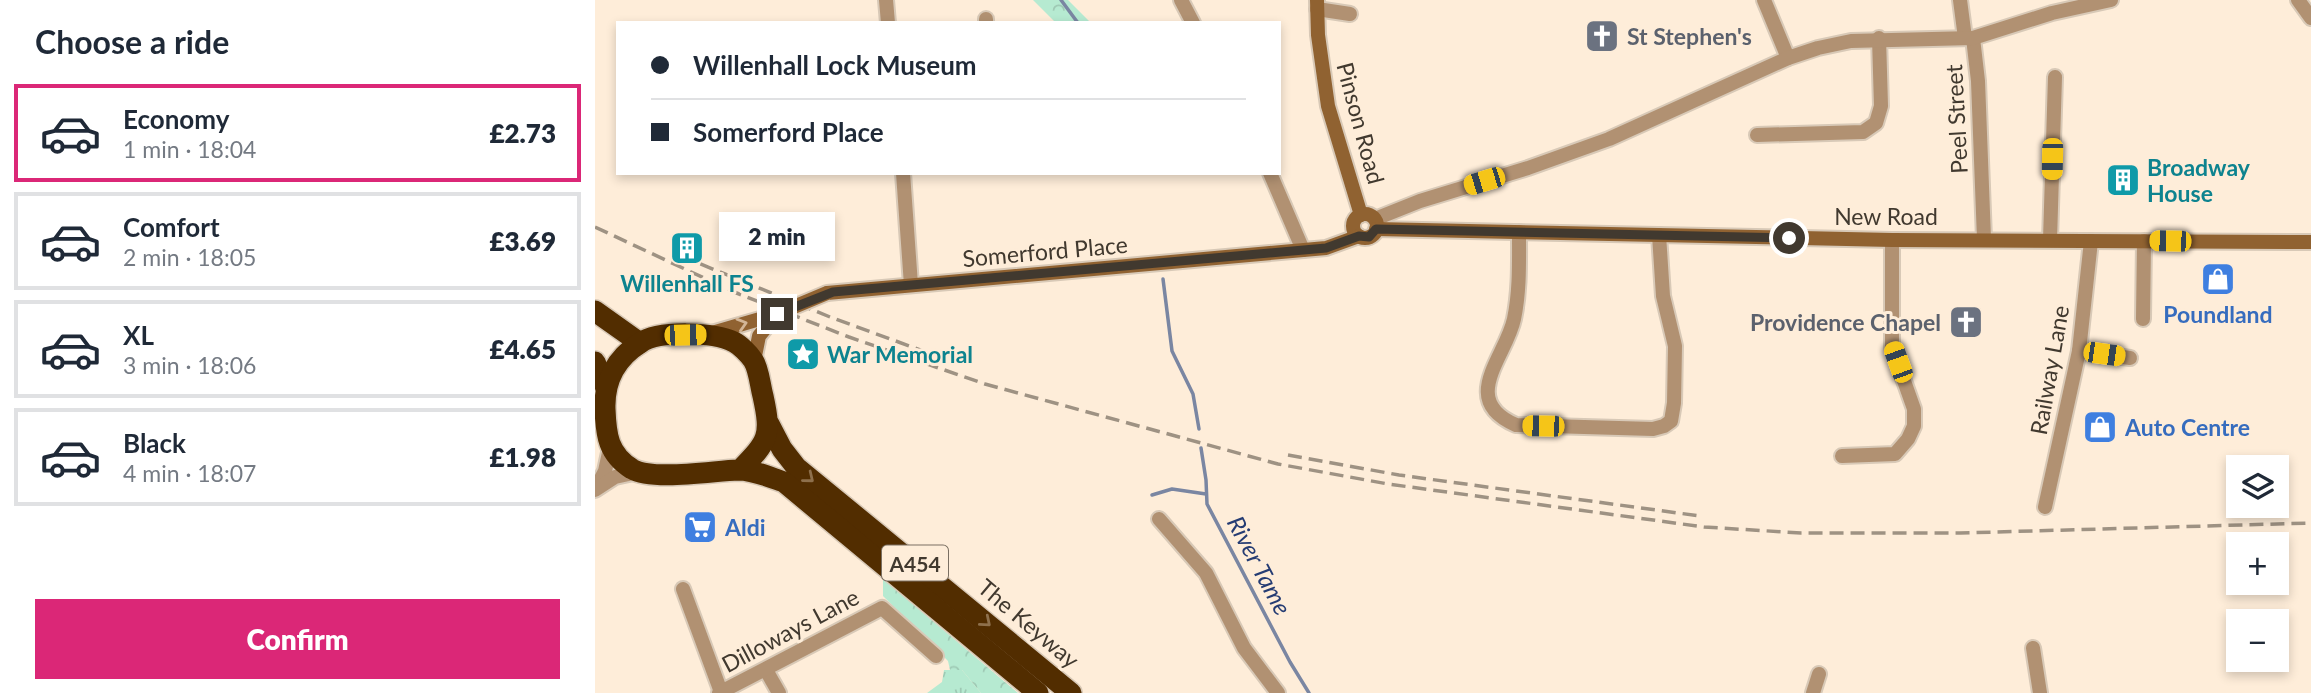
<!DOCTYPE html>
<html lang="en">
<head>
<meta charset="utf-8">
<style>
	body { margin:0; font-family:Lato,sans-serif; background:#f6f6f7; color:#1f2937; height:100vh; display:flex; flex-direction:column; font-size:26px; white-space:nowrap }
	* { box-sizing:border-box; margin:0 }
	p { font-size:23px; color:#747a83 }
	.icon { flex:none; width:38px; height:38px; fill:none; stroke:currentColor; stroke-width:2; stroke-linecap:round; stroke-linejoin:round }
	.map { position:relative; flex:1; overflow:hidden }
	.drawer { display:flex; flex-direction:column; background:#fff; width:595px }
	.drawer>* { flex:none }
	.banner { position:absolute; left:21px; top:21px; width:665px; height:154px; border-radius:0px; box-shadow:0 4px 10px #0003; display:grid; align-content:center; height:154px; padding:0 35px; background:#fff }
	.buttons { position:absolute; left:1631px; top:455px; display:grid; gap:14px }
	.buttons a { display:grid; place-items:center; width:63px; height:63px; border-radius:0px; background:#fff; box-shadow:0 4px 10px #0003; font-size:35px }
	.end { position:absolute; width:32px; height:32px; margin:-16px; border:9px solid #41392f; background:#fff; box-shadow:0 0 0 4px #fff }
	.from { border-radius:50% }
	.bubble { position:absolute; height:49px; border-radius:0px; background:#fff; box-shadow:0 4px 10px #0003; font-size:23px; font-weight:800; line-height:49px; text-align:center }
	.car { position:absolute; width:21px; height:42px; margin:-21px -10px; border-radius:9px; box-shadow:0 0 5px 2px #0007; background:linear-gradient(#f5c518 24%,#345 0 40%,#f5c518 0 76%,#345 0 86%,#f5c518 0) }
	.banner b { display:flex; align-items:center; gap:24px; height:66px; font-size:26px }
	.banner b+b { border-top:2px solid #e0e1e3 }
	.banner i { width:18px; height:18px; background:#1f2937 }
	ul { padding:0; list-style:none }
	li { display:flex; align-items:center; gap:21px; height:98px; margin:0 14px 10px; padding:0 21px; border:4px solid #e0e1e3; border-radius:0px }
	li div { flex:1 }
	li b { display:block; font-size:26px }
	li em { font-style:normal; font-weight:800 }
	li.active { border-color:#db2777 }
	li>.icon { width:63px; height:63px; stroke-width:1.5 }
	h2 { padding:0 35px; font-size:32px; line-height:84px }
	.action { display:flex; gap:14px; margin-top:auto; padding:14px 35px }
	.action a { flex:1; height:80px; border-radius:0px; background:#db2777; color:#fff; font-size:28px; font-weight:800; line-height:80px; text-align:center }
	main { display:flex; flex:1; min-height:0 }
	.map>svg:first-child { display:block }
	.grass { fill:url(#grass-tufts) }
	.forest { fill:url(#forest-crowns) }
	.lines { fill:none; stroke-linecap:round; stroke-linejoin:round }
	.stream { stroke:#7a86a2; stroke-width:3.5 }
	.street-casing { stroke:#d8c9b7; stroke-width:18 }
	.secondary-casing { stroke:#d8c9b7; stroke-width:18 }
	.highway-casing { stroke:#d8c9b7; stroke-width:24 }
	.street { stroke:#b19172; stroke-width:14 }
	.secondary { stroke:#906231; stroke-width:14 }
	.highway { stroke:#522d00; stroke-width:21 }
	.rail { stroke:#9e9283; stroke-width:3.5; stroke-dasharray:14 7; stroke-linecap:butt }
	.secondary-bridge-casing { stroke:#d8c9b7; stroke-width:18; stroke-linecap:butt }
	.secondary-bridge { stroke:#906231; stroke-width:14 }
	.oneway { stroke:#d2b596 }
	.oneway2 { stroke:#8e704c }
	.route { stroke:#41392f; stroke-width:9 }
	.labels { text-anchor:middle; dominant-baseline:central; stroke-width:6; stroke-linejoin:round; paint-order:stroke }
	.shield { fill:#feedd9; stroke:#7a6f62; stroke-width:2 }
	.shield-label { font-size:21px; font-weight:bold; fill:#41392f }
	.worship-label { font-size:23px; font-weight:bold; fill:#5b616d; stroke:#feedd9; text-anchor:start }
	.street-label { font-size:23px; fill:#41392f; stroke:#feedd9 }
	.culture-label { font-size:23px; font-weight:bold; fill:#0d838f; stroke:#feedd9; text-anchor:start }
	.shop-label { font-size:23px; font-weight:bold; fill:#366cbe; stroke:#feedd9; text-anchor:start }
	.water-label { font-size:24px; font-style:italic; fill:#253c73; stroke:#feedd9 }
</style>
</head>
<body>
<main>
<section class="drawer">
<h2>Choose a ride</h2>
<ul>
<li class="active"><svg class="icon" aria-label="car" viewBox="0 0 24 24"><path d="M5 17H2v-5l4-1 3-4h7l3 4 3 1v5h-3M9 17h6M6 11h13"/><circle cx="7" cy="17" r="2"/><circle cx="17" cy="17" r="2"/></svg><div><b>Economy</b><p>1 min · 18:04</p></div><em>£2.73</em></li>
<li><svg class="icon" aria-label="car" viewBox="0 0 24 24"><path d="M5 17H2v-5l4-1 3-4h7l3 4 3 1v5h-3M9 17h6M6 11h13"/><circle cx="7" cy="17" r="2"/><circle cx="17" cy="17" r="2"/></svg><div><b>Comfort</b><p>2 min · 18:05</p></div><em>£3.69</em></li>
<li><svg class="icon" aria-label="car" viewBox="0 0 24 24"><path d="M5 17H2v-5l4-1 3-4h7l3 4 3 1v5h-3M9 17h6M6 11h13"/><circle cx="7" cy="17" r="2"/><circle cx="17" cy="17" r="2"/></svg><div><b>XL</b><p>3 min · 18:06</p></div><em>£4.65</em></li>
<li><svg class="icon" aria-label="car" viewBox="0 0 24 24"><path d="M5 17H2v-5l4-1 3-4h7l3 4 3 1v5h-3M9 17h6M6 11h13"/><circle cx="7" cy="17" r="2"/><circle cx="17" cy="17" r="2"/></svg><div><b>Black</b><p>4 min · 18:07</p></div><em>£1.98</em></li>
</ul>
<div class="action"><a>Confirm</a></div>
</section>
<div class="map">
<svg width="1716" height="693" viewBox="0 0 1716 693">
	<defs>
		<pattern id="grass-tufts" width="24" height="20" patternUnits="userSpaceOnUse" patternTransform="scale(1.75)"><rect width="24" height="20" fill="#b6ead1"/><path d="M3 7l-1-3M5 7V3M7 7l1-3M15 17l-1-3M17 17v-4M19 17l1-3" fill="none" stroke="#9ec9b4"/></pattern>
		<pattern id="forest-crowns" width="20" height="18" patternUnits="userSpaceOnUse" patternTransform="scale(1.75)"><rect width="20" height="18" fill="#b6ead1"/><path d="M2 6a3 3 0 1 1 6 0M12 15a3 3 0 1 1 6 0" fill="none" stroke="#9ec9b4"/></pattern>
	</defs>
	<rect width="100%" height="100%" fill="#feedd9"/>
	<path class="grass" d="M349,670H367L386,693H332L347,682Z"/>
	<g class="forest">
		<path d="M438,0H473L496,23H461Z"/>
		<path d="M288,579L423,693H386L367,670H355L353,661L288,596Z"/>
	</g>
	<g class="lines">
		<g class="stream">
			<path d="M466,0L483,23"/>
			<path d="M568,279L577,351L598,394L604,429"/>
			<path d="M606,448L611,480L612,504L695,662L714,693"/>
			<path d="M557,495L577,489L611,494"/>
		</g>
		<g class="street-casing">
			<g id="street">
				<path d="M291,0L293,23"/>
				<path d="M586,0L598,23"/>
				<path d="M1169,0L1193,58"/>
				<path d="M1365,0L1370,38"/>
				<path d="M1703,0L1716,18"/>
				<path d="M722,9L755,14"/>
				<path d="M391,19V23"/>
				<path d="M1378,38L1383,81L1389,239"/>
				<path d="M1162,135L1268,132L1281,123L1286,106L1284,38"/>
				<path d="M308,173L316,285"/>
				<path d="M675,173L708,250"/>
				<path d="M780,219L825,201L933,168L1014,139L1193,58L1223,48L1256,41L1378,38L1457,13L1516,0"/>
				<path d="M924,232C924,262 925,290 919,319C911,357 863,400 921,425L1058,429L1069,426L1076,421L1079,403L1080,346L1068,296L1064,235"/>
				<path d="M1455,240L1460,77"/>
				<path d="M1548,319L1549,241"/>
				<path d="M1484,351L1535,358"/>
				<path d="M1247,456L1300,454L1313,439L1319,426V409L1297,347V240"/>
				<path d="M1,488L10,471L15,448"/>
				<path d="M0,490L20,477L43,472"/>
				<path d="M1450,507L1484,351L1496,241"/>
				<path d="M564,519L611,573L649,648L683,693"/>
				<path d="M88,589L126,692"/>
				<path d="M1438,648L1445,693"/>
				<path d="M171,670L184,693"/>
				<path d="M124,693L287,608L341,656"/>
				<path d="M1218,693L1224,674"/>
			</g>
		</g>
		<g class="secondary-casing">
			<g id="secondary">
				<path d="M722,0L723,35L733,106L766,215"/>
				<circle cx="770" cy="226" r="12"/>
				<path d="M781,229L1297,240L1716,242"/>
				<path d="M232,293L731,248L764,236"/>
				<path d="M117,333L182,314"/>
				<path d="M159,361L164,336L182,314"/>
			</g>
		</g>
		<g class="highway-casing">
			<g id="highway">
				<path d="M0,311L45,343"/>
				<path d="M0,362L11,388"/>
				<path d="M174,424L187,449L201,467L476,693"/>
				<path d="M145,470C173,441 177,437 168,396C165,385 164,369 158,360C154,354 145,345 139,342C119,332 64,330 45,343C21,358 9,381 10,409C11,435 13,454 37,469C58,481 117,471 143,470C159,470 174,477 189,482L443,693"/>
			</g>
		</g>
		<use href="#street" class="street"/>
		<use href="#secondary" class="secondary"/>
		<use href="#highway" class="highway"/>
		<g class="rail">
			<path d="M0,227L139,292L254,337L390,384L683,464L793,484L1109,527L1206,533H1365L1716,523"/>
			<path d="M86,256L235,317L350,359"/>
			<path d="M693,455L804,475L1105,516"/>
		</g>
		<g class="secondary-bridge-casing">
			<path id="secondary-bridge" d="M182,314L232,293"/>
		</g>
		<use href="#secondary-bridge" class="secondary-bridge"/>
	</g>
	<defs><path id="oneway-chevron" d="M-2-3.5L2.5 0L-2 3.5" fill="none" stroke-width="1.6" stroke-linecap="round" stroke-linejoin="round" transform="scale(1.75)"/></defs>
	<use class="oneway" href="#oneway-chevron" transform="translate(147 324) rotate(-17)"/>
	<g class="oneway2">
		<use href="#oneway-chevron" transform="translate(214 478) rotate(39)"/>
		<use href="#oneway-chevron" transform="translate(391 622) rotate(40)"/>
	</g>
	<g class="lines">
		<path class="route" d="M182,314L238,292L731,248L764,236L774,237L781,229L1194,238"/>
	</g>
	<defs>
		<g id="church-square" transform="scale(1.75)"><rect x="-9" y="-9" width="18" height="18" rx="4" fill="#6b7280" stroke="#feedd9"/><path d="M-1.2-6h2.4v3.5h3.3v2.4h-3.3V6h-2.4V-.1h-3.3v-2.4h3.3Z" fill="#fff"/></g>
		<g id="building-square" transform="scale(1.75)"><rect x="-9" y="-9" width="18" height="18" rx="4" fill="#0f9aa8" stroke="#feedd9"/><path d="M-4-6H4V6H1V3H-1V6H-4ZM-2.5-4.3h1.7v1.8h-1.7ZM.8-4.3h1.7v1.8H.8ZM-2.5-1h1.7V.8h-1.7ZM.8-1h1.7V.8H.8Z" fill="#fff"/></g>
		<g id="shop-square" transform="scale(1.75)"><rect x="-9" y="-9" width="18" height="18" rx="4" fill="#3f7fe0" stroke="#feedd9"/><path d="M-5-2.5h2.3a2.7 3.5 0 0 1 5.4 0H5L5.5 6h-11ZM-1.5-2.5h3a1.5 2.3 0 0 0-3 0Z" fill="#fff"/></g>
		<g id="sight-square" transform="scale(1.75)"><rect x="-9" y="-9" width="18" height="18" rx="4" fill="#0f9aa8" stroke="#feedd9"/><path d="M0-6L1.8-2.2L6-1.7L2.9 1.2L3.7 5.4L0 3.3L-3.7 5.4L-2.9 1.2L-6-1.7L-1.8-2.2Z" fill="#fff"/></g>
		<g id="supermarket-square" transform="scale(1.75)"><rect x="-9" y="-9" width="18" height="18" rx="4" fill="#3f7fe0" stroke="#feedd9"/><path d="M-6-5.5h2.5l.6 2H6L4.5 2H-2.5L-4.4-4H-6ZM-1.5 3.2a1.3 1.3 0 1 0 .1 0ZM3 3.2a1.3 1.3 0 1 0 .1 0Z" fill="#fff"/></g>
	</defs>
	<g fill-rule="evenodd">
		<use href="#church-square" x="1007" y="36"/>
		<use href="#building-square" x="1528" y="180"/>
		<use href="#building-square" x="92" y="248"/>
		<use href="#shop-square" x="1623" y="279"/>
		<use href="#church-square" x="1371" y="322"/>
		<use href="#sight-square" x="208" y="354"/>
		<use href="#shop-square" x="1505" y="427"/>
		<use href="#supermarket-square" x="105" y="527"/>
	</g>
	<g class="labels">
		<rect class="shield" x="287" y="545.5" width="66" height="35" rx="5"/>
		<g class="shield-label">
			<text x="320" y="563">A454</text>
		</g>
		<g class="worship-label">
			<text x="1032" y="36">St Stephen's</text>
			<text x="1346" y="322" text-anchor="end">Providence Chapel</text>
		</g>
		<g class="street-label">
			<text transform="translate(1361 119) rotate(-93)">Peel Street</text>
			<text transform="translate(766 123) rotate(75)">Pinson Road</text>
			<text x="1291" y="216">New Road</text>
			<text transform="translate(450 251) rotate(-5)">Somerford Place</text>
			<text transform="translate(1454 370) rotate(-80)">Railway Lane</text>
			<text transform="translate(434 623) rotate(40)">The Keyway</text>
			<text transform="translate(195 630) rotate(-28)">Dilloways Lane</text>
		</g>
		<g class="culture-label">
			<text x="1552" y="167">Broadway<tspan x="1552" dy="26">House</tspan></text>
			<text x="92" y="283" text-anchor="middle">Willenhall FS</text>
			<text x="232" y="354">War Memorial</text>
		</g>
		<g class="shop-label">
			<text x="1623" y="314" text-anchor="middle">Poundland</text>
			<text x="1530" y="427">Auto Centre</text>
			<text x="130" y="527">Aldi</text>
		</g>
		<g class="water-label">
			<text transform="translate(665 565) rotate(62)">River Tame</text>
		</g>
	</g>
</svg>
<div class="buttons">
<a><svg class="icon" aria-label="layers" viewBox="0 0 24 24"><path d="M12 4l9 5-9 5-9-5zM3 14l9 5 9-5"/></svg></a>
<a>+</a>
<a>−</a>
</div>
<i class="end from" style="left:1194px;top:238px"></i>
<i class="end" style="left:182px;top:314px"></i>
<div class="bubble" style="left:124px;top:212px;width:116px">2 min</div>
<i class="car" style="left:1457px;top:159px;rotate:181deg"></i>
<i class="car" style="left:889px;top:181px;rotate:253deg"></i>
<i class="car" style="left:1575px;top:241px;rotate:271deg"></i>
<i class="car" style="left:90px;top:335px;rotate:89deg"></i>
<i class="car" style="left:1509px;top:354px;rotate:98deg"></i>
<i class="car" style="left:1303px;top:362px;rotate:340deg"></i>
<i class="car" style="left:948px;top:426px;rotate:271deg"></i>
<div class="banner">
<b><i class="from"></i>Willenhall Lock Museum</b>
<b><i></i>Somerford Place</b>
</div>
</div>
</main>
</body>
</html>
